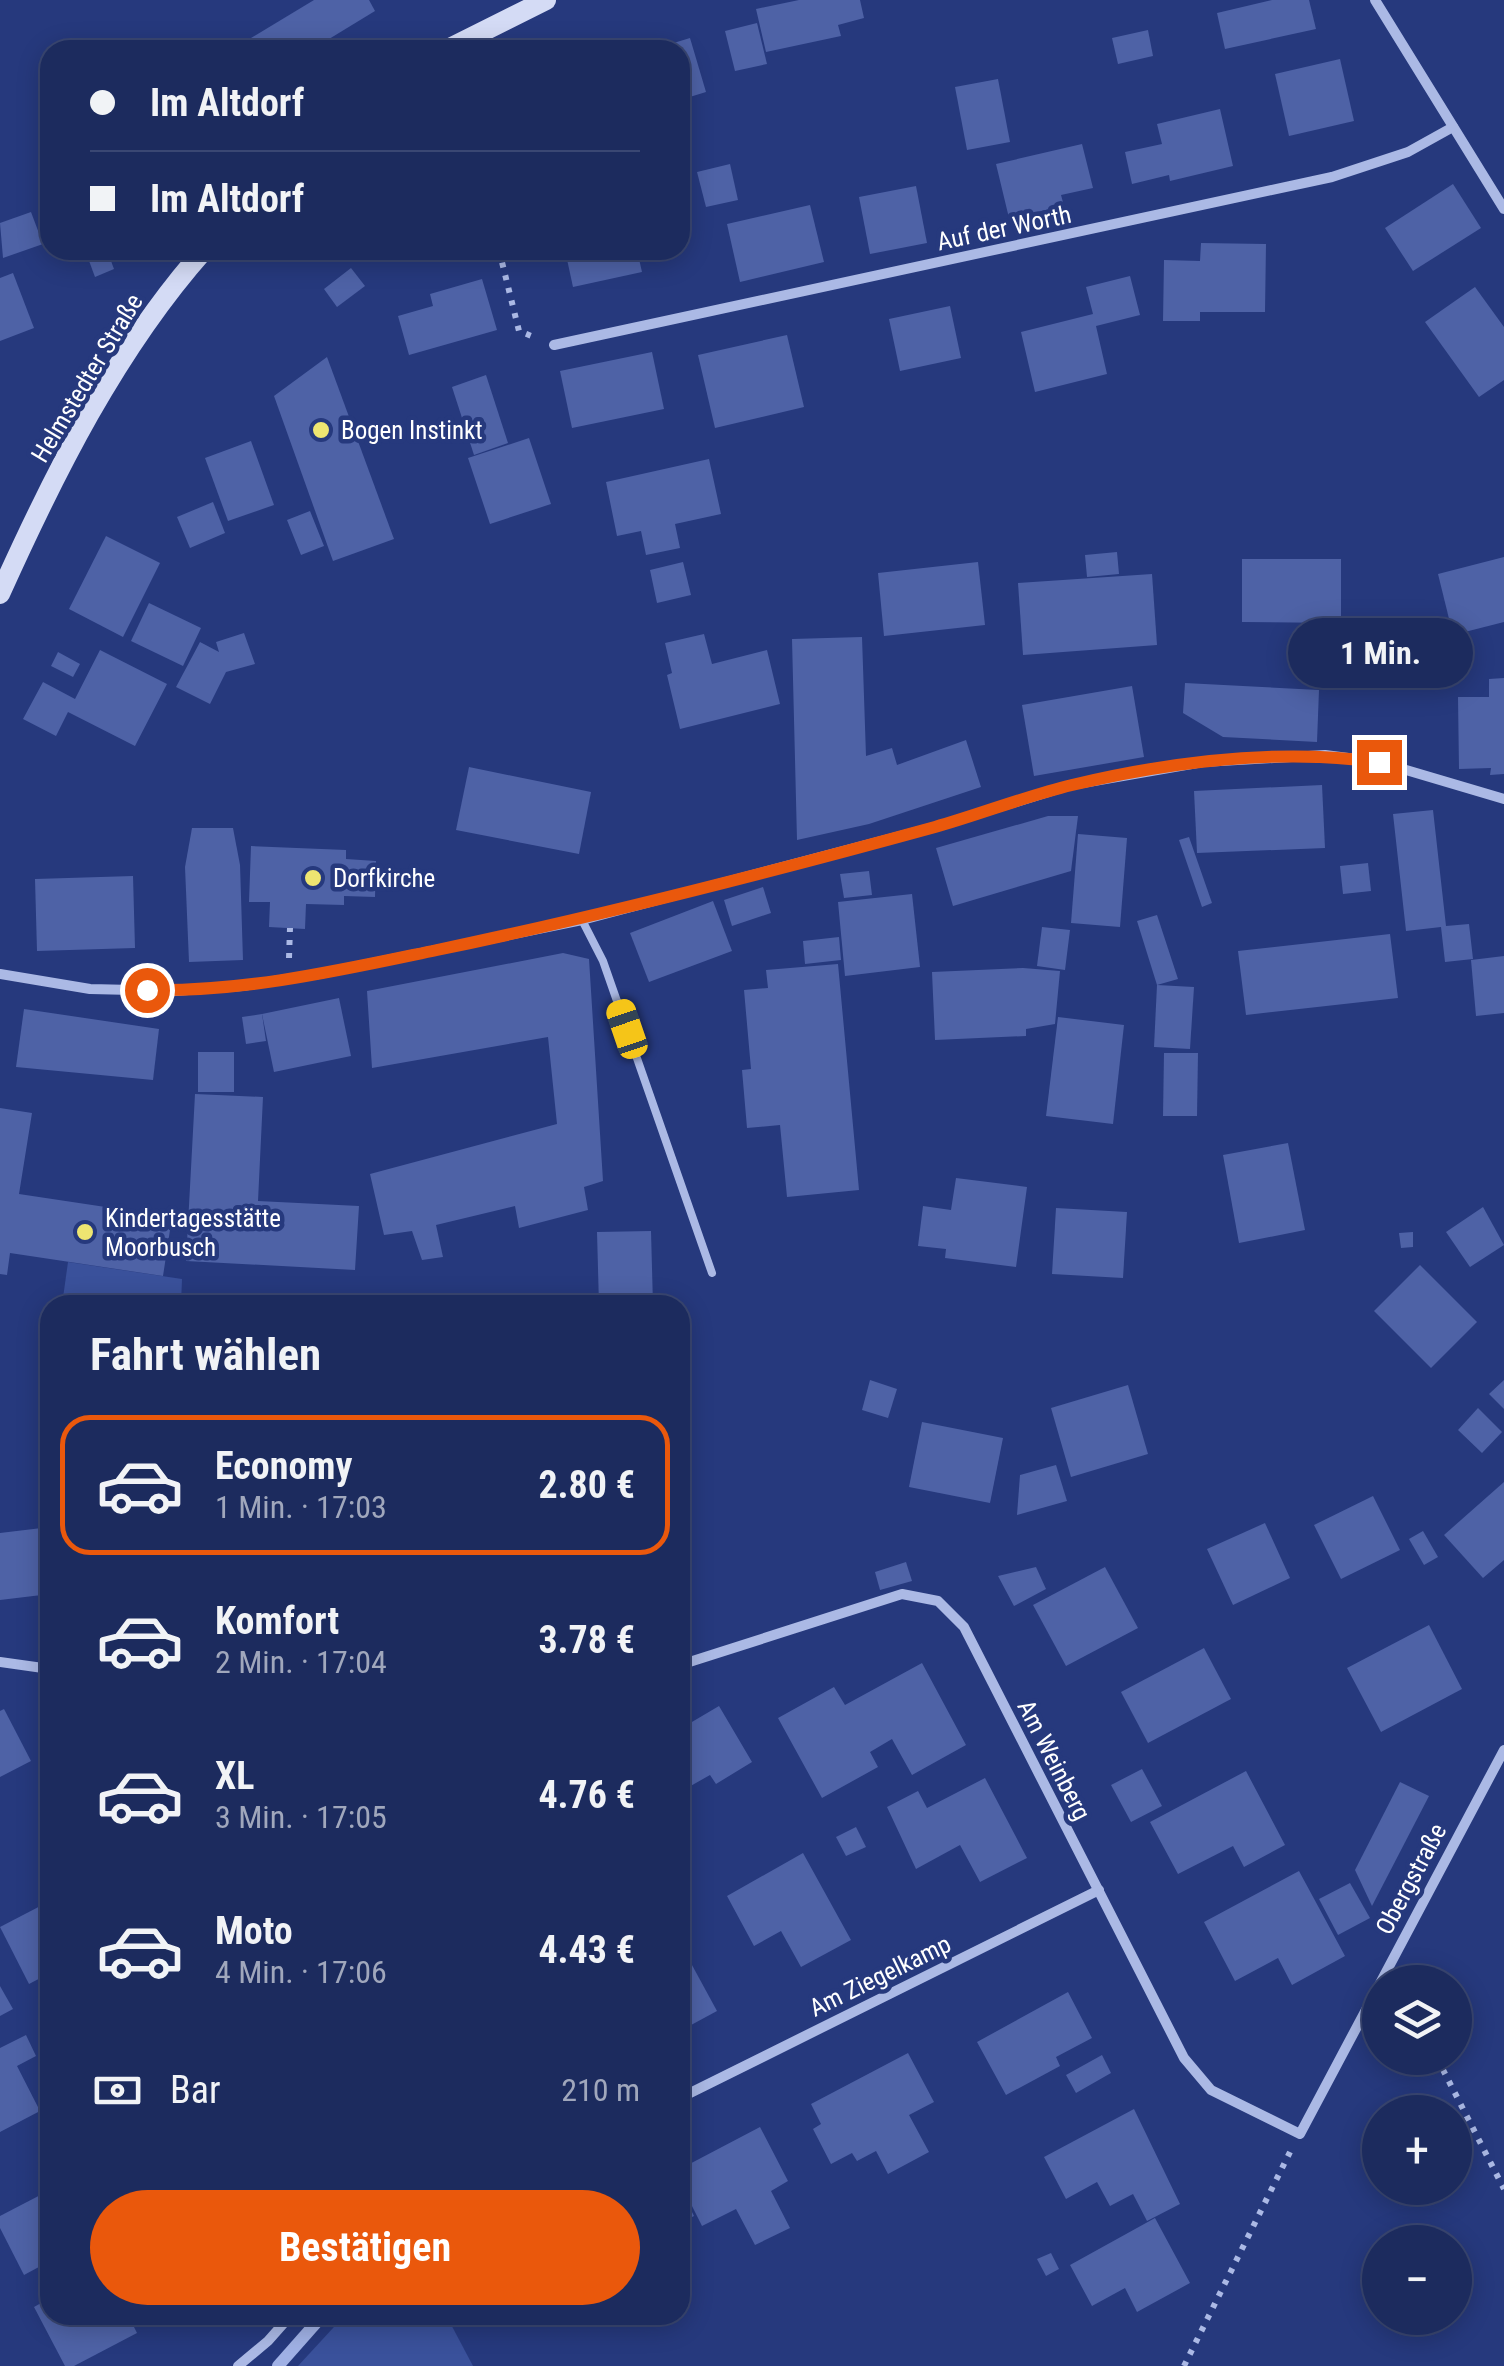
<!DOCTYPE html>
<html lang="de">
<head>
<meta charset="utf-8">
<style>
	body { margin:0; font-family:"Roboto Condensed",sans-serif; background:#253364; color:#f1f3f6; height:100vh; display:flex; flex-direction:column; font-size:38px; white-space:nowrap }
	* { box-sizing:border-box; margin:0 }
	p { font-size:32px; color:#a0a7bc }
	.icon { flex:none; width:55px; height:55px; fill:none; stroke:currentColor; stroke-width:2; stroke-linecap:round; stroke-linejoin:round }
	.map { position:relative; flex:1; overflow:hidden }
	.sheet { position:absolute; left:40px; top:1295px; width:650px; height:1030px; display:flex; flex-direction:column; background:#1c2b5e; border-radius:30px; box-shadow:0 5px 25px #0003,0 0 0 2px #3a4773 }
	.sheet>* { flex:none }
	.guide { position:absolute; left:40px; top:40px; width:650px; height:220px; border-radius:30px; box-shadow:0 5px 25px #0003,0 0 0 2px #3a4773; display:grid; align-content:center; height:220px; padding:0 50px; background:#1c2b5e }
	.buttons { position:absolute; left:1362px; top:1965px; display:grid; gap:20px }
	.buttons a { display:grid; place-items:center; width:110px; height:110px; border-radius:50%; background:#1c2b5e; box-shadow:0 5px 25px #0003,0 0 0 2px #3a4773; font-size:50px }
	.end { position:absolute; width:45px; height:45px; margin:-22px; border:12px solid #ea580c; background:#fff; box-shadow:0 0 0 5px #fff }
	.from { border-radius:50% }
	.bubble { position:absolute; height:70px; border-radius:35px; background:#1c2b5e; box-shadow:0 5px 25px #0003,0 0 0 2px #3a4773; font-size:32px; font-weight:700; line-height:70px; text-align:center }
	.car { position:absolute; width:30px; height:60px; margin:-30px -15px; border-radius:12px; box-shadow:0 0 8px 2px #0007; background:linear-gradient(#f5c518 24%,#345 0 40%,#f5c518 0 76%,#345 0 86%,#f5c518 0) }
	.guide b { display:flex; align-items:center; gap:35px; height:95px; font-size:38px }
	.guide b+b { border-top:2px solid #3a4773 }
	.guide i { width:25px; height:25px; background:#f1f3f6 }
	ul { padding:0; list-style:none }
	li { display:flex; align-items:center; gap:30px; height:140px; margin:0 20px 15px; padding:0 30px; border:5px solid transparent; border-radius:30px }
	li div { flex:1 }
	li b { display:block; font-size:38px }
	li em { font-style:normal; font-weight:700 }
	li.selected { border-color:#ea580c }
	li>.icon { width:90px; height:90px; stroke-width:1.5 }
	h2 { padding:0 50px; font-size:45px; line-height:120px }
	.pay { display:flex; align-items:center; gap:25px; height:110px; padding:0 50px; font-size:38px }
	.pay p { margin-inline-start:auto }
	.primary-button { display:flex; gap:20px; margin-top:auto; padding:20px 50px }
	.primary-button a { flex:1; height:115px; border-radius:60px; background:#ea580c; color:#fff; font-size:40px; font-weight:700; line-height:115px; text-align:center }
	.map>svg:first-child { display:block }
	.green { fill:#3a519b }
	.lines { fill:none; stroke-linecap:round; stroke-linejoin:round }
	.stream { stroke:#a0b1e5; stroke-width:12 }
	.building { fill:#4e62a6 }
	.path { stroke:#abb9e5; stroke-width:6; stroke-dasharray:5 8; stroke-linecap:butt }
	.lane { stroke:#abb9e5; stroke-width:8 }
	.street { stroke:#abb9e5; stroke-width:10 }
	.secondary { stroke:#d4dbf5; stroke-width:20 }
	.route { stroke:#ea580c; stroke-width:12 }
	.poi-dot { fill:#eee571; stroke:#26397d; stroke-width:4 }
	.labels { text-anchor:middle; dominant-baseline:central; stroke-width:9; stroke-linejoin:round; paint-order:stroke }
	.street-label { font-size:25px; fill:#fff; stroke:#26397d }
	.poi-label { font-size:25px; fill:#fff; stroke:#26397d; text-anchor:start }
</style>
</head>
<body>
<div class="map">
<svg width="1504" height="2366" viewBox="0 0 1504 2366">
	<rect width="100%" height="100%" fill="#26397d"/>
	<g class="green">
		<path d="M68,1262L182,1279L181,1305H62Z"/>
		<path d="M345,2315H446L473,2366H298Z"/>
	</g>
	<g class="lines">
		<path class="stream" d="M278,2366L323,2315"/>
	</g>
	<g class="building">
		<path d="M314,0H369L375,11L311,50H231Z"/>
		<path d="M799,0H860L864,18L838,25L841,36L766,52L756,9Z"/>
		<path d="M1272,0H1309L1316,29L1225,49L1217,13Z"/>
		<path d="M757,23L767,64L735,71L725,31Z"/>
		<path d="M1148,30L1153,56L1118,64L1112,38Z"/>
		<path d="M690,38L706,92L680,100V50L654,49Z"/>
		<path d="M1340,59L1354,121L1289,136L1275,74Z"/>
		<path d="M998,79L1010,142L967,150L955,87Z"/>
		<path d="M1220,109L1233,166L1170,181L1169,175L1132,184L1125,152L1162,144L1157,124Z"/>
		<path d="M1082,144L1093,188L1061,195L1064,206L1009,218L996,164Z"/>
		<path d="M730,164L738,200L706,207L697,172Z"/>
		<path d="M1453,184L1481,228L1413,271L1385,228Z"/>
		<path d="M916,186L927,243L870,254L859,197Z"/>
		<path d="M810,205L824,262L740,282L727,224Z"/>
		<path d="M31,212L43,244L3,258L0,223Z"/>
		<path d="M1201,243L1266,244L1265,312H1200V321H1163L1164,260L1200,261Z"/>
		<path d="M85,250H107L114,269L95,277Z"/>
		<path d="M565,250H637L642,272L573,287Z"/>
		<path d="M351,268L365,286L337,307L324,289Z"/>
		<path d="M13,273L34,328L0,341V278Z"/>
		<path d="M1130,276L1140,315L1096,326L1107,374L1035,392L1021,332L1093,314L1086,287Z"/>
		<path d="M482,279L497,330L409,355L398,316L433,306L430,294Z"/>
		<path d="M1475,287L1504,327V380L1479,397L1425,322Z"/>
		<path d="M950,306L961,358L900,371L889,319Z"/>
		<path d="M787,335L804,407L715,428L698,355Z"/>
		<path d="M652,352L664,409L572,428L560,371Z"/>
		<path d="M327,357L394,539L333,561L274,396Z"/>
		<path d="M486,375L508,443L474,455L452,387Z"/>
		<path d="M529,438L551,504L490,524L468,458Z"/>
		<path d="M251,441L274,505L228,521L205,458Z"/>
		<path d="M709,459L721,514L675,524L680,548L646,555L641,531L617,536L606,482Z"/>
		<path d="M213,502L225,533L190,548L177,517Z"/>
		<path d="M310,511L324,546L301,555L287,520Z"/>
		<path d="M106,536L160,563L123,637L69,609Z"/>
		<path d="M1117,552L1119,574L1087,577L1085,555Z"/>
		<path d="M1504,557V622L1453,635L1438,574Z"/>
		<path d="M1242,559H1341V623L1242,622Z"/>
		<path d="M683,562L691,595L657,603L650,570Z"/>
		<path d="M978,562L985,625L884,636L878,573Z"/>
		<path d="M1152,574L1157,645L1023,655L1018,583Z"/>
		<path d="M149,603L201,628L183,666L131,641Z"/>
		<path d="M244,633L255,664L226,672L210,704L176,687L200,642L219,652L216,642Z"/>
		<path d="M704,634L712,664L767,650L780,704L680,729L667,675L672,673L665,643Z"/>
		<path d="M862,637L866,756L892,748L897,765L966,740L981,787L869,824L797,840L792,639Z"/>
		<path d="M100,650L167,684L135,746L68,712L56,736L23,719L43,682L75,699Z"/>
		<path d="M58,652L80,664L73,677L51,666Z"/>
		<path d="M1504,678V774L1490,775L1491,768L1459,769L1458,697H1489V679Z"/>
		<path d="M1185,683L1319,690L1317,742L1223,737L1183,713Z"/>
		<path d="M1132,686L1144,757L1034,776L1022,705Z"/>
		<path d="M469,767L591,792L579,854L456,830Z"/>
		<path d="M1322,785L1325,848L1197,853L1194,791Z"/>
		<path d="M1433,810L1446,926L1469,924L1473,959L1445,962L1441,927L1406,931L1393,814Z"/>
		<path d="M1048,816H1078L1071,871L953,906L936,848Z"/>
		<path d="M192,828H233L240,865L243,960L189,962L185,867Z"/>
		<path d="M1078,834L1127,838L1120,927L1071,923Z"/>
		<path d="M1189,837L1212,903L1202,907L1179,840Z"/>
		<path d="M251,846L346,850V859L376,861L375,897L344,896V905L306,904L305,929L269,927L270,902H249Z"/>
		<path d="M1368,863L1371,891L1343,894L1340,866Z"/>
		<path d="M869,871L872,895L844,898L840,874Z"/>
		<path d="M133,876L135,948L37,951L35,879Z"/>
		<path d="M763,887L771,913L732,926L724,900Z"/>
		<path d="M912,894L920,967L845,976L838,902Z"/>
		<path d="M713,901L732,951L649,982L630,933Z"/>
		<path d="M1157,915L1178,979L1157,985L1137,921Z"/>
		<path d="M1042,927L1070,930L1065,970L1037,966Z"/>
		<path d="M1390,934L1398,998L1246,1015L1238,951Z"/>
		<path d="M839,937L841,960L805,964L803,941Z"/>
		<path d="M563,953L589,959L603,1181L584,1187L588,1210L519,1228L515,1206L436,1225L443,1257L422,1260L412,1231L384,1235L370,1174L557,1124L548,1037L372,1068L367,991Z"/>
		<path d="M1504,956V1013L1476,1016L1471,960Z"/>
		<path d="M838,964L859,1190L787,1197L780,1125L747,1128L742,1070L751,1069L744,990L768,988L766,970Z"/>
		<path d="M1023,968L1060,971L1055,1024L1026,1029V1036L935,1040L932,972Z"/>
		<path d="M1157,985L1194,987L1190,1049L1154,1047Z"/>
		<path d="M339,998L351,1056L274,1072L262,1014Z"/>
		<path d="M24,1009L159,1029L153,1080L16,1067Z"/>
		<path d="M262,1014L266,1041L246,1044L242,1017Z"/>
		<path d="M1058,1017L1124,1025L1113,1124L1046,1116Z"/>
		<rect x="198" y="1052" width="36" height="40"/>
		<path d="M1164,1053H1198L1197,1116H1163Z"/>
		<path d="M195,1094L263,1097L258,1201L359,1206L355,1270L186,1261Z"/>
		<path d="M0,1108L32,1113L19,1194L172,1217L163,1276L10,1253L7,1275L0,1274Z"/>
		<path d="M1288,1143L1305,1230L1239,1243L1223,1155Z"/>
		<path d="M956,1178L1027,1187L1016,1267L945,1258L946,1249L918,1246L923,1206L951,1210Z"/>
		<path d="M1483,1207L1504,1245L1470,1267L1446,1232Z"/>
		<path d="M1056,1208L1127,1212L1123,1278L1052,1274Z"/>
		<path d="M651,1231L653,1305H599L597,1232Z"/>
		<path d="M1413,1232V1247L1401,1248L1399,1233Z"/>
		<path d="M1420,1265L1477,1322L1431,1368L1374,1311Z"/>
		<path d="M870,1380L897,1389L888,1418L862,1410Z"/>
		<path d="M1504,1380V1409L1489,1394Z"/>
		<path d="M1128,1385L1148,1454L1071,1477L1051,1408Z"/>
		<path d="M1478,1408L1502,1432L1482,1453L1458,1430Z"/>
		<path d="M922,1422L1003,1438L990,1503L909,1487Z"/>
		<path d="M1056,1465L1067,1501L1017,1515L1020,1475Z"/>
		<path d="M1504,1482V1560L1483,1578L1444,1535Z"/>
		<path d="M1373,1496L1400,1550L1341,1579L1314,1525Z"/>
		<path d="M1265,1523L1290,1578L1233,1605L1207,1549Z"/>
		<path d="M50,1527V1594L0,1600V1533Z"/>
		<path d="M1423,1531L1438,1557L1424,1565L1409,1539Z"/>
		<path d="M906,1562L912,1581L880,1590L875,1572Z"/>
		<path d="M1036,1567L1046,1589L1014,1606L998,1576Z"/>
		<path d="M1105,1567L1138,1628L1066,1666L1033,1605Z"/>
		<path d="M1429,1625L1462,1689L1381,1732L1347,1668Z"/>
		<path d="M1204,1648L1231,1699L1148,1743L1121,1692Z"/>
		<path d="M922,1663L966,1745L912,1775L892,1739L870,1752L878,1767L822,1798L778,1718L834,1687L845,1705Z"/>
		<path d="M719,1706L752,1762L716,1784L710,1775L680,1792V1729Z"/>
		<path d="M4,1709L31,1761L0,1777V1711Z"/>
		<path d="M1142,1769L1162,1806L1131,1822L1111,1785Z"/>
		<path d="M1246,1771L1285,1845L1244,1867L1233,1846L1178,1874L1150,1822Z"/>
		<path d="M985,1778L1027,1858L980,1882L960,1845L916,1869L887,1807L918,1791L927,1808Z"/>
		<path d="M1400,1782L1429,1796L1372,1906L1355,1870Z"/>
		<path d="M856,1827L866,1847L846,1856L836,1837Z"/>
		<path d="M803,1853L851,1940L801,1967L781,1931L754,1946L727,1896Z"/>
		<path d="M1299,1871L1345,1956L1292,1985L1278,1958L1235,1981L1204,1922Z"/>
		<path d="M1350,1883L1370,1918L1338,1935L1319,1899Z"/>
		<path d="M50,1901V1973L29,1984L0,1927Z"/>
		<path d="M680,1943L717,2011L680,2031Z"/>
		<path d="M0,1986L13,2009L0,2016Z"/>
		<path d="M1068,1992L1092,2038L1056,2057L1060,2066L1006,2095L977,2042Z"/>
		<path d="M26,2035L36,2056L17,2066L40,2111L0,2132V2048Z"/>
		<path d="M908,2053L934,2102L909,2115L929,2152L888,2174L876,2151L857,2161L852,2153L831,2164L813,2129L821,2124L811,2104Z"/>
		<path d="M1102,2055L1111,2073L1076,2093L1066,2075Z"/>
		<path d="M1134,2109L1180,2204L1147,2221L1133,2194L1110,2206L1097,2182L1066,2199L1044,2157Z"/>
		<path d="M760,2127L788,2181L771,2191L790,2228L755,2245L736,2209L702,2226L680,2182V2169Z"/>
		<path d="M680,2188L694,2216L680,2223Z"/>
		<path d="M50,2190V2261L24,2275L0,2228V2216Z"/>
		<path d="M1155,2218L1190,2283L1137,2312L1125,2288L1092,2306L1070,2265Z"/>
		<path d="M1051,2253L1059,2269L1046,2276L1037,2259Z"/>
		<path d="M50,2298V2315H128L137,2333L74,2366H65L34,2307Z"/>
	</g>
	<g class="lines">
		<g class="path">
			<path d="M499,250L519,331L534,337"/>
			<path d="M289,958L290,928"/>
			<path d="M1437,2058L1504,2189"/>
			<path d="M1184,2366L1290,2152"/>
		</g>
		<path class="lane" d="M582,920L603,961L712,1273"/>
		<g class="street">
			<path d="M1375,0L1504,209"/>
			<path d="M554,345L1332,177L1408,152L1453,127"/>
			<path d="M0,974L90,989L175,991L242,986L319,974L582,920L938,826L1071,785L1203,762L1325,755L1379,762L1504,799"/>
			<path d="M0,1662L50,1669"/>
			<path d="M680,1665L902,1594L938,1601L964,1627L1184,2058L1211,2090L1300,2134L1504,1750"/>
			<path d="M680,2098L1099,1890"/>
			<path d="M238,2366L268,2341L291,2315"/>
		</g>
		<g class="secondary">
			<path d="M446,50L546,0"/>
			<path d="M0,594C54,474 116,349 204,250"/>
		</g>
	</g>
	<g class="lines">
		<path class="route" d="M147,990C246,992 341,970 437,950C605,915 771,872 935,827C981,814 1026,796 1072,785C1173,761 1277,748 1379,762"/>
	</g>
	<g class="poi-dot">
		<circle cx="321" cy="430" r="10"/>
		<circle cx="313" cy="878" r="10"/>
		<circle cx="85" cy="1232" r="10"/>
	</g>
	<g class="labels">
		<g class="street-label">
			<text transform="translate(1004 228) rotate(-12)">Auf der Worth</text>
			<text transform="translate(87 378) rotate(-59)">Helmstedter Straße</text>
			<text transform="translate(1054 1760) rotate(63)">Am Weinberg</text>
			<text transform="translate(1411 1879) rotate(-62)">Obergstraße</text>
			<text transform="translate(880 1976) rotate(-26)">Am Ziegelkamp</text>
		</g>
		<g class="poi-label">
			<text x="341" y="430">Bogen Instinkt</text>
			<text x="333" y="878">Dorfkirche</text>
			<text x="105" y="1218">Kindertagesstätte<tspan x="105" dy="29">Moorbusch</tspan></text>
		</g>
	</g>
</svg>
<div class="buttons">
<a><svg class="icon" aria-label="layers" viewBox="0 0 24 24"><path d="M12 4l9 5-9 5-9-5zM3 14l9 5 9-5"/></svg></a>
<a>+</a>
<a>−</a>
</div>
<i class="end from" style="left:147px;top:990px"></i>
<i class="end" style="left:1379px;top:762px"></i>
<div class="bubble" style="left:1288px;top:618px;width:185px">1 Min.</div>
<i class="car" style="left:627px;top:1029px;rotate:341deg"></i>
<div class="guide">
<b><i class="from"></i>Im Altdorf</b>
<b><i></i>Im Altdorf</b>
</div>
<section class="sheet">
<h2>Fahrt wählen</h2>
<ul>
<li class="selected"><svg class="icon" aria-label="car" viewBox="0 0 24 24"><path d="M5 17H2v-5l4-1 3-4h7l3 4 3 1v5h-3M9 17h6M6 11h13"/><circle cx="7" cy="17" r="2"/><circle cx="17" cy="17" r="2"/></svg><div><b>Economy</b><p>1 Min. · 17:03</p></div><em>2.80 €</em></li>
<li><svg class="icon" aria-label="car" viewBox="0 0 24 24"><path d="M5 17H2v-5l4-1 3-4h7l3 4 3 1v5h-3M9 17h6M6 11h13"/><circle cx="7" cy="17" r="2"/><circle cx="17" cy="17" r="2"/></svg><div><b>Komfort</b><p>2 Min. · 17:04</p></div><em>3.78 €</em></li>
<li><svg class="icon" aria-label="car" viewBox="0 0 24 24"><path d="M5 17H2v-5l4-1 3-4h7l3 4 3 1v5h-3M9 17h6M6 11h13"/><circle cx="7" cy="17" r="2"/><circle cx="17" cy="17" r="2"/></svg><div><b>XL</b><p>3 Min. · 17:05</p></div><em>4.76 €</em></li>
<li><svg class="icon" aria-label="car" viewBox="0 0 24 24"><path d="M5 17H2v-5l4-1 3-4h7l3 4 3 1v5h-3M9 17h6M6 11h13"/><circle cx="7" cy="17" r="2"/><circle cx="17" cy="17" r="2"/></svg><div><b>Moto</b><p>4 Min. · 17:06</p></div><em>4.43 €</em></li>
</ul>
<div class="pay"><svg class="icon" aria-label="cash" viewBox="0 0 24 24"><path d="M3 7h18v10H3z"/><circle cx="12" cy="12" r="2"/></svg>Bar<p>210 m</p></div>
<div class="primary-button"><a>Bestätigen</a></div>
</section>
</div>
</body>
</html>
